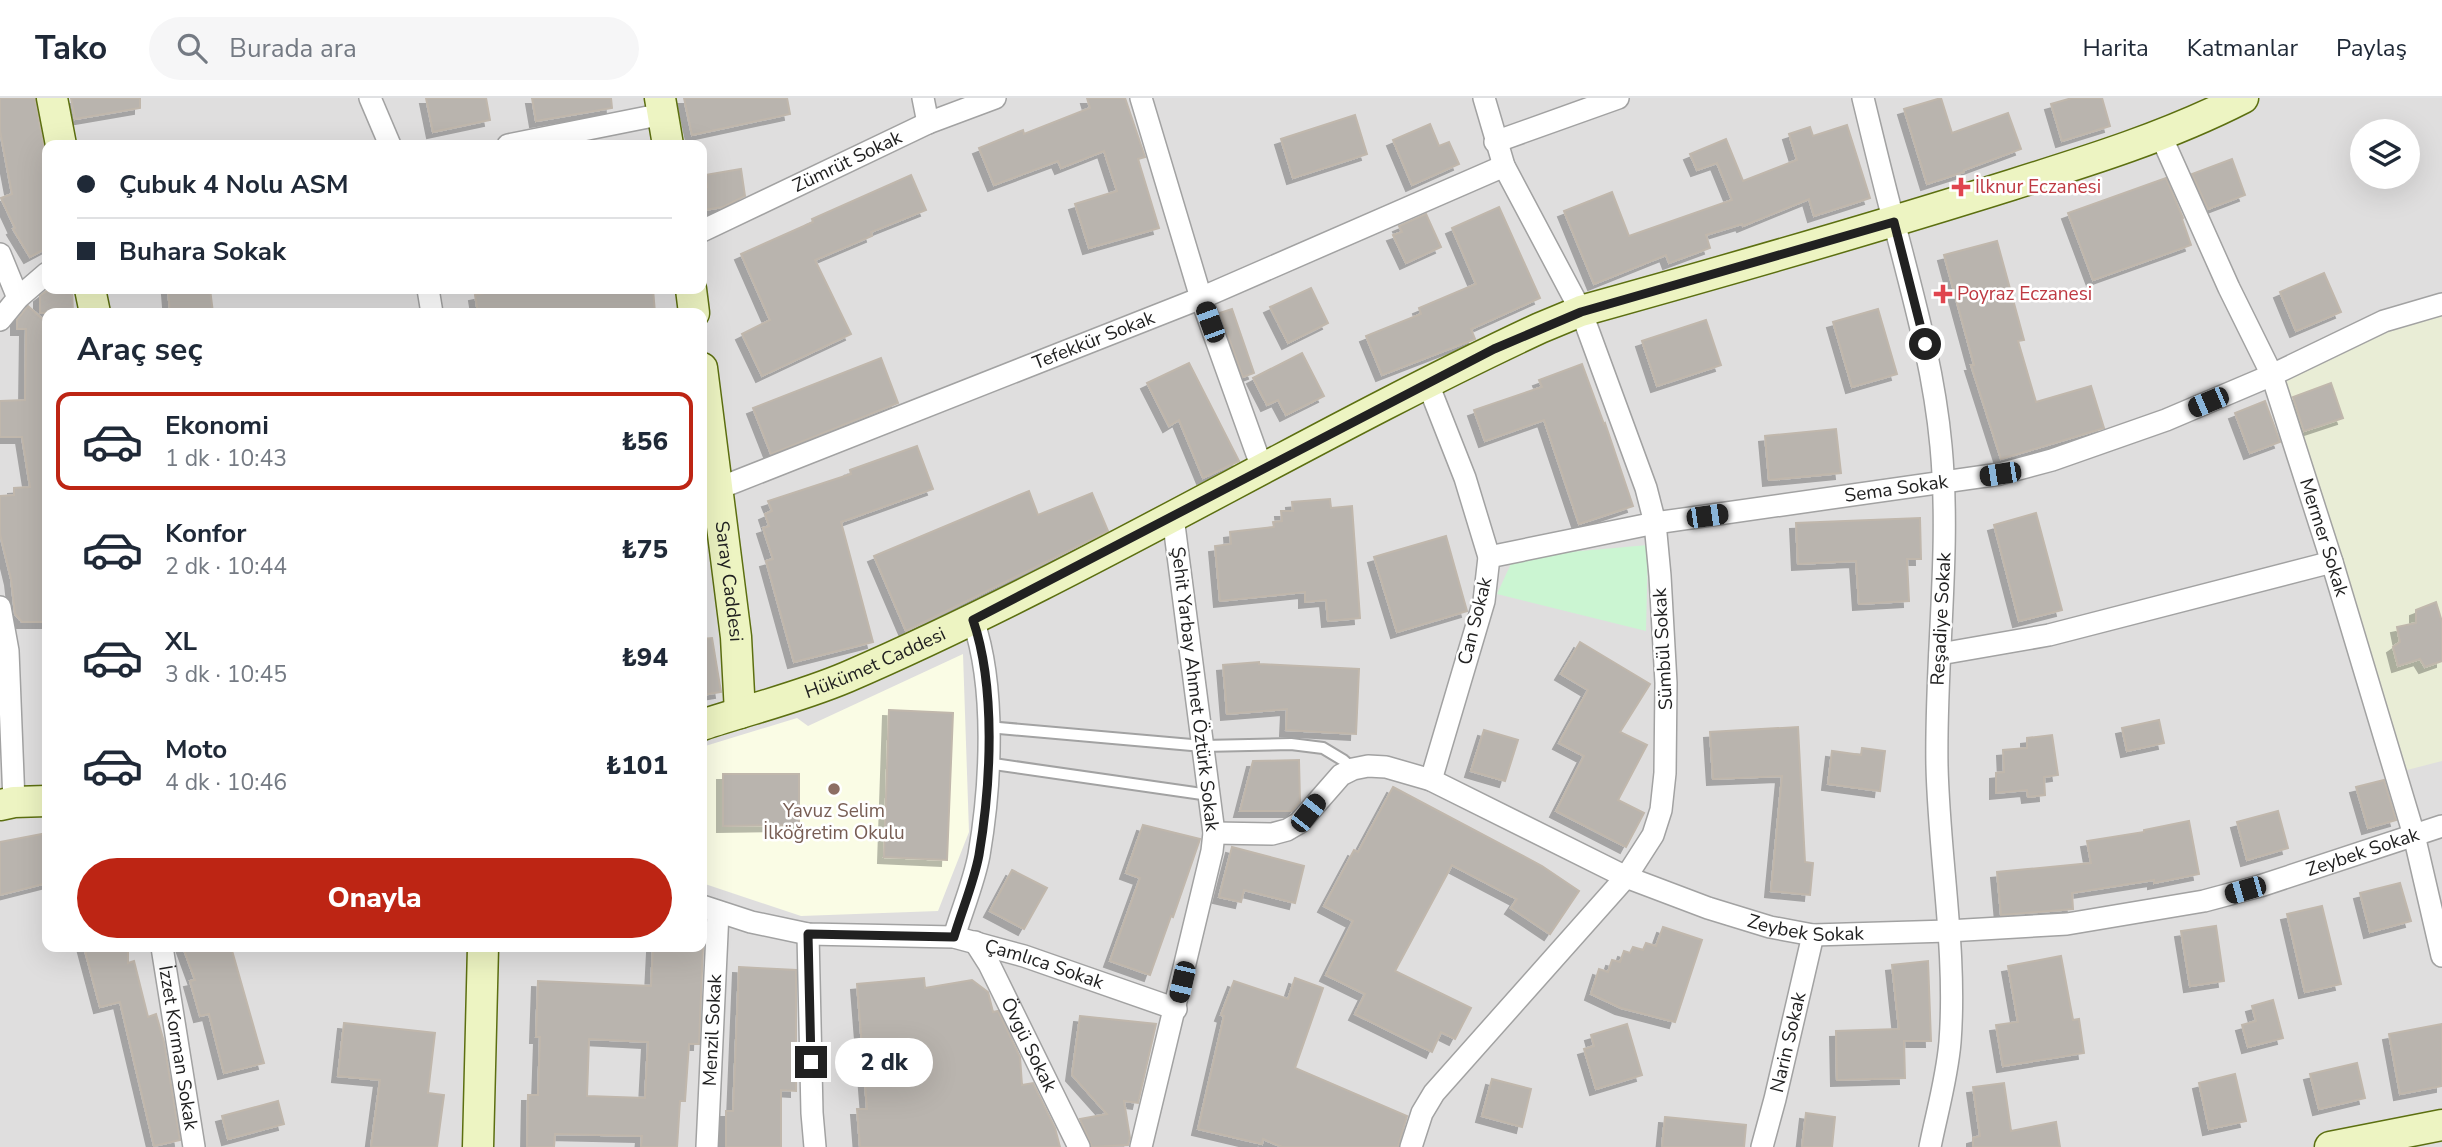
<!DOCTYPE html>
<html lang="tr">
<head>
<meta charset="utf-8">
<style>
	body { margin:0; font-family:"Nunito Sans",sans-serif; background:#f6f6f7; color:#1f2937; height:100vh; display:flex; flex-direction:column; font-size:26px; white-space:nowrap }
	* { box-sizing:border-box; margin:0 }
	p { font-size:23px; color:#747a83 }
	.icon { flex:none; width:38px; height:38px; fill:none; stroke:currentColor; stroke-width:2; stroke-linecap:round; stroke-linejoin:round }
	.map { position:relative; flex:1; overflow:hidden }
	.details { position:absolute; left:42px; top:210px; width:665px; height:644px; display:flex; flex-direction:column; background:#fff; border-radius:14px; box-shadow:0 7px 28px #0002 }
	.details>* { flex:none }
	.guide { position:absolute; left:42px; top:42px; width:665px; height:154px; border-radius:14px; box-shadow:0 7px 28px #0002; display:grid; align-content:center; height:154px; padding:0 35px; background:#fff }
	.controls { position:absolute; left:2350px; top:21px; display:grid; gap:14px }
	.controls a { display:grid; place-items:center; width:70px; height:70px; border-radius:50%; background:#fff; box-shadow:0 7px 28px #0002; font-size:35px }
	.end { position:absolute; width:32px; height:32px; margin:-16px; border:9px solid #212121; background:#fff; box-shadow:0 0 0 4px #fff }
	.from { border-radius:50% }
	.bubble { position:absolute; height:49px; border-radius:24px; background:#fff; box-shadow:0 7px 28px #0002; font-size:23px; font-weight:800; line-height:49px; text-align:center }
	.car { position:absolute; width:21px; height:42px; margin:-21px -10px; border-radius:9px; box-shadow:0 0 5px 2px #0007; background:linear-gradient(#222 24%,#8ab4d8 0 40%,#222 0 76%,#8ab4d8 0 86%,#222 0) }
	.guide b { display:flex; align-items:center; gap:24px; height:66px; font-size:26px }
	.guide b+b { border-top:2px solid #e0e1e3 }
	.guide i { width:18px; height:18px; background:#1f2937 }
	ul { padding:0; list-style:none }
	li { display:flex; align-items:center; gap:21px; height:98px; margin:0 14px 10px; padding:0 21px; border:4px solid transparent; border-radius:14px }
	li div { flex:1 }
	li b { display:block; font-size:26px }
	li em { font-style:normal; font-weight:800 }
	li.active { border-color:#bd2514 }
	li>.icon { width:63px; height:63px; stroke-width:1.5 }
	h2 { padding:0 35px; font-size:32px; line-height:84px }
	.primary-button { display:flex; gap:14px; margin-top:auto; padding:14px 35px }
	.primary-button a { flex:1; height:80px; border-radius:42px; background:#bd2514; color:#fff; font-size:28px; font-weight:800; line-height:80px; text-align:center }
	header { display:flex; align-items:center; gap:42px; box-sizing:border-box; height:98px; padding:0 35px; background:#fff; border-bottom:2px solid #e0e1e3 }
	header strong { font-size:33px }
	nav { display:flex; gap:38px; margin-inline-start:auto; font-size:24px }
	.search { width:490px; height:63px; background:#f6f6f7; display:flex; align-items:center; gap:18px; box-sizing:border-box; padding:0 24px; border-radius:38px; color:#747a83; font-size:26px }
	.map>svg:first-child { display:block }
	.residential { fill:#dfdede; fill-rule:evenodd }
	.education { fill:#fafce5 }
	.farmland { fill:#e9edd6 }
	.park { fill:#cbf5d2 }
	.building { fill:#b9b4ae; stroke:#c0b7ac; stroke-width:2; fill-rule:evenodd; filter:url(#shadow) }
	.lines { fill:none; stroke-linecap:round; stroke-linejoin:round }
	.lane-casing { stroke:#a2a2a2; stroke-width:14 }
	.street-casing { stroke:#a2a2a2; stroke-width:24 }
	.secondary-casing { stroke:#5c6f10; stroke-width:33 }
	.lane { stroke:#fff; stroke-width:10 }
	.street { stroke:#fff; stroke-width:21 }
	.secondary { stroke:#edf4c2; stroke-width:30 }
	.route { stroke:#212121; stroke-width:9 }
	.health-dot { fill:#e0444e; stroke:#fff; stroke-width:2.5 }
	.education-dot { fill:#8d6e63; stroke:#fff; stroke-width:2.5 }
	.labels { text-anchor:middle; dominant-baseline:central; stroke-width:5; stroke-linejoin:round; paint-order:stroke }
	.street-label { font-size:19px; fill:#212121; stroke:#fff }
	.health-label { font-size:19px; fill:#be3a42; stroke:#fff; text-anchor:start }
	.education-label { font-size:19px; fill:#785e54; stroke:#fff }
</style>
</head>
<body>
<header>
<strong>Tako</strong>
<div class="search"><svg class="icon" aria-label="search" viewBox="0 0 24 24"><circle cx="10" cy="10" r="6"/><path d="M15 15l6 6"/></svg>Burada ara</div>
<nav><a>Harita</a><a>Katmanlar</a><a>Paylaş</a></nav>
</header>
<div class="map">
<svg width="2442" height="1049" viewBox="0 0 2442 1049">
	<defs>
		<filter id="shadow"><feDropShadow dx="-6" dy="6" stdDeviation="0" flood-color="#0004"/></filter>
	</defs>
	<rect width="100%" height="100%" fill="#f0eee8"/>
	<path class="residential" d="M0,0H2442V1049H0ZM2362,33H2408V79H2362ZM47,47H702V191H47ZM47,215H702V849H47Z"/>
	<path class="education" d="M963,556L969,734L938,813L801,818L702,785V649L797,620L808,628Z"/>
	<path class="farmland" d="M2442,216V663L2407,672L2283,277L2392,231Z"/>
	<path class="park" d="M1648,447L1646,533L1497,496L1514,459Z"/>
	<g class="building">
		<path d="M0,0H35L44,50L47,58V150L30,159L13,131L15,130L1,100L12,96L0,33Z"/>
		<path d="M71,0H140V10L75,21Z"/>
		<path d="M426,0H486L490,22L433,34Z"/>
		<path d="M532,0H611L612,10L536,23Z"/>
		<path d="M684,0H787L790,16L692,37Z"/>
		<path d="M1087,0H1125L1145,59L1138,61L1159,130L1089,150L1075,106L1117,93L1104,53L1061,70L1058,63L994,87L979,50L1023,32L1024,36L1090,10Z"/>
		<path d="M1941,0L1952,35L2008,15L2021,51L1964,72V74L1927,86L1904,11Z"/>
		<path d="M2072,0H2102L2110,28L2062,43L2051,6Z"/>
		<path d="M1355,17L1367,56L1293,80L1281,41Z"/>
		<path d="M1430,26L1439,48L1449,44L1459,66L1412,87L1393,42Z"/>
		<path d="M1847,27L1870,100L1814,118L1809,101L1743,128L1742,126L1706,137L1710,150L1669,165L1666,157L1594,186L1564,113L1612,94L1629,138L1732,102L1717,65L1697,72L1690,56L1726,41L1743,83L1797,62L1789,36L1810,29L1813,38Z"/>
		<path d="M2232,61L2245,97L2208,111L2192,76Z"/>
		<path d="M741,71L745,98L723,109L704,112L702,89H707L705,77Z"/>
		<path d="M911,77L926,112L871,134L872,138L815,162L851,236L762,278L742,236L770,222L741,156L813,124L812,121Z"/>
		<path d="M2166,80L2183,120L2182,121L2191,147L2093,182L2068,115Z"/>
		<path d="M1499,109L1540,200L1471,231L1475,241L1382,277L1366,238L1421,216L1419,210L1476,186L1452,130Z"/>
		<path d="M1426,116L1441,149L1406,165L1393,137L1402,134L1399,128Z"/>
		<path d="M1997,143L2024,242L2018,243L2036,304L2091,288L2104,330L2001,361L1971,267H1974L1944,157Z"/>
		<path d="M2324,175L2341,214L2296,233L2280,194Z"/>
		<path d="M1311,190L1328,225L1288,245L1270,209Z"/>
		<path d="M49,191H72L73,215H40V198Z"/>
		<path d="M168,191H210L213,215H170Z"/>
		<path d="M504,191H653L655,215H478L475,197Z"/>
		<path d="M28,208L47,225V524H22L15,516L11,481L0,436V398L14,397V390L30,389L22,339H0V303L25,302L26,231H17V222Z"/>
		<path d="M1232,211L1254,275L1243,279L1220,215Z"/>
		<path d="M1878,211L1897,276L1852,289L1833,224Z"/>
		<path d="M1706,222L1721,267L1657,288L1642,243Z"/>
		<path d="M1302,255L1324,298L1286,317L1278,302L1267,307L1253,280Z"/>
		<path d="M881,260L898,305L771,356L753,310Z"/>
		<path d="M1189,265L1239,363L1203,380L1179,322L1169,328L1147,285Z"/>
		<path d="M1582,266L1604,326L1605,325L1633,408L1579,426L1544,322L1485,343L1474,312L1542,289L1539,282Z"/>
		<path d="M2331,285L2343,320L2304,333L2293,299Z"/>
		<path d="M2265,303L2280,344L2250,355L2235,315Z"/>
		<path d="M1836,331L1841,375L1769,382L1765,338Z"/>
		<path d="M917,348L933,391L841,424L873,544L794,564L766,463L773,461L763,430L769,428L765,416L772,413L768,403L851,376L850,372Z"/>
		<path d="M1029,393L1038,417L1092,395L1108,433L906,533L874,458Z"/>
		<path d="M1330,401L1331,410L1352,408L1360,520L1328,523L1326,502L1305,504V494L1220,503L1215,448L1231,446L1230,434L1274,429L1273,424L1282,423L1281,413H1293L1292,404Z"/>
		<path d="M2036,415L2062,512L2019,523L1994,427Z"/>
		<path d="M1920,420L1921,461H1907L1909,503L1859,506L1856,463L1798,466L1796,425Z"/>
		<path d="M1446,438L1467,513L1397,534L1374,459Z"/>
		<path d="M2436,504L2442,524V563L2425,569L2420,561L2398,568L2393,549L2400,544L2397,529L2416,525V512Z"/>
		<path d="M712,540L721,594L702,597V541Z"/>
		<path d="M1580,544L1650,586L1620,634L1647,647L1618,702L1644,715L1626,749L1556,713L1584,658L1559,645L1588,592L1561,576Z"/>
		<path d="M1259,564V566L1359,571L1356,636L1286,632L1287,611L1227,616L1223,567Z"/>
		<path d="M889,612L953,615L947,762L884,759Z"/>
		<path d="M2159,622L2164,645L2127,653L2122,630Z"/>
		<path d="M1798,629L1805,764L1813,765L1810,797L1771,793L1782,678L1713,681L1710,634Z"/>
		<path d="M1484,632L1518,642L1505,683L1471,673Z"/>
		<path d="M2052,637L2058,677L2044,679L2045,697L2028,699L2027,692L1996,695V675L2004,674L2003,652L2027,650V640Z"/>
		<path d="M1862,650L1885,653L1880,693L1828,686L1832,653L1861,657Z"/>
		<path d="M1299,662L1300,704L1292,713H1240L1253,663Z"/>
		<path d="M723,676H799V727L723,728Z"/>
		<path d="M2384,682L2396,722L2368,730L2356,689Z"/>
		<path d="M1393,689L1542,768L1579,793L1550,836L1511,810L1517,801L1452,767L1395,873L1471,910L1455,941L1441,934L1432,954L1355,916L1365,896L1326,877L1353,823L1324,808L1354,752L1358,754Z"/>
		<path d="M2278,713L2288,750L2247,762L2237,724Z"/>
		<path d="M2189,723L2199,776L2154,785V782L2072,795L2073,811L2001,817L1997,774L2091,765L2087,743L2144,734V732Z"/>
		<path d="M1143,727L1200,741L1173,819L1171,818L1150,877L1110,863L1140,780L1126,775Z"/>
		<path d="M47,735V785L0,797V744Z"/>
		<path d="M1232,749L1304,768L1295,805L1244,792L1241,804L1219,799Z"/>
		<path d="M1012,772L1047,790L1024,831L990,813Z"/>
		<path d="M2400,785L2411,823L2370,834L2360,795Z"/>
		<path d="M2322,808L2341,886L2305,894L2287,816Z"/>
		<path d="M2216,828L2224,883L2190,888L2181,833Z"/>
		<path d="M1663,829L1702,842L1675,924L1621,910L1591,896L1599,871L1608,874L1612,862L1620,864L1624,853L1630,855L1633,849L1643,852L1646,845L1656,848Z"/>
		<path d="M84,849H128V865L134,863L148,919L156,916L164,944L180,1042L154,1048L120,904L100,909Z"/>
		<path d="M183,849H231L264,965L224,975L209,916L200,918L190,883L195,882Z"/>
		<path d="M653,849H703L699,946H689L685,1003H680L677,1049H641L642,1038L555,1036L554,1049H527L528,997H538L540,939H536L538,883L651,888ZM589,941L648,944L645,1000L587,998Z"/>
		<path d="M2061,858L2073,922L2079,921L2084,955L2003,968L1996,927L2018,924L2008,868Z"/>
		<path d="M1928,863L1931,943H1904L1905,980L1837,982L1836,933L1899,931L1892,867Z"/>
		<path d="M739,869L796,872V993L781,992V1049H726V1013H733Z"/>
		<path d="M924,880L925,890L972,882L988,894L993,914L998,913L1020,959L1022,987L1033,985L1055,1030L1060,1049H860L857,1011H867L857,886Z"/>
		<path d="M1295,880L1323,890L1295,970L1407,1018L1398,1049H1282L1263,1041L1262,1046L1198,1031L1224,918L1221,917L1234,883L1288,901Z"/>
		<path d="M2273,902L2283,940L2248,949L2242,927L2256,923L2252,908Z"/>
		<path d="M1080,918L1156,926L1138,1005L1124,1003L1130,1040L1128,1047L1092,1049L1080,1021L1107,1016L1072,977Z"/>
		<path d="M344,925L435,935L428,995L444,997L437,1049H371L380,982L338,978Z"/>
		<path d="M1627,926L1642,977L1596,991L1584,951L1594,948L1591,937Z"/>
		<path d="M2442,926V988L2400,996L2389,936Z"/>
		<path d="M2357,965L2365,1000L2319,1011L2310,976Z"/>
		<path d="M2235,976L2246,1023L2209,1031L2199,985Z"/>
		<path d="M1492,981L1531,991L1522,1029L1482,1018Z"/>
		<path d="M2004,985L2011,1033L2056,1024L2060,1049H1973V1040L1980,1038L1973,989Z"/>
		<path d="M278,1003L284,1026L228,1041L222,1018Z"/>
		<path d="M1806,1015L1835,1019L1832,1049H1802Z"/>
		<path d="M1665,1019L1746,1027L1744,1049H1662Z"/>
	</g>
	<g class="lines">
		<g class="lane-casing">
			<g id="lane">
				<path d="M988,629L1203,648L1291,646L1323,650L1343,662L1353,671"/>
				<path d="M987,665L1209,697"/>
			</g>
		</g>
		<g class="street-casing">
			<g id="street">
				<path d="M370,0L390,47"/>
				<path d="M923,0L928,25"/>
				<path d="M1141,0L1201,200L1262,370"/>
				<path d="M1863,0C1873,41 1883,83 1894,124C1913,198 1934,271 1941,348C1951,455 1935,561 1937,668C1939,759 1957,853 1950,944C1947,980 1937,1014 1930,1049"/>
				<path id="s1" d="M2161,38L2229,190L2272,277L2332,464L2414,737L2442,858"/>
				<path d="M1495,44L1618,0"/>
				<path d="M508,47L663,16"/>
				<path id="s2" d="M702,133L928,25L995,0"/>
				<path d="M0,156L18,200"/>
				<path d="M428,191L432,215"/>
				<path d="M0,222L18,200L47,175"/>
				<path d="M1428,286L1465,380L1489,459L1484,503L1431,682"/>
				<path id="s3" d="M702,393L717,391L1201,200L1504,68"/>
				<path id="s4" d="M1489,459L1655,425L2000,376L2052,362L2166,322L2272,277L2384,223L2442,206"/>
				<path d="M0,509L8,553L14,704"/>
				<path d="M1940,556L2049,537L2332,464"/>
				<path id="s5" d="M1214,735L1272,736L1287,732L1299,725L1341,677L1353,671L1368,668L1386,669L1431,682L1626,779L1708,810L1770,829L1813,837L1948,833L2067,826L2204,803L2260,788L2442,728"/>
				<path id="s6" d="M702,808L751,824L808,836L954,839L1024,858L1176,911"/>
				<path d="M808,836L812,1015L815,1049"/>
				<path d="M954,839C962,812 974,784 979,757C991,687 996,589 973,522"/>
				<path id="s7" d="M975,844L989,866L1079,1049"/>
				<path id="s8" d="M162,849L194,1049"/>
				<path id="s9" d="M707,1049L718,814"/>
				<path d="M1141,1049L1212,753L1214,735L1173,419"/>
				<path d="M1411,1049L1422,1015L1434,995L1626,779L1653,737L1661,712L1665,675L1666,585L1660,478L1655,425L1646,390L1581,213L1504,68L1484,0"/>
				<path id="s10" d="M1762,1049L1775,1001L1813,837"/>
			</g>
		</g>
		<g class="secondary-casing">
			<g id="secondary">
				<path d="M52,0L61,47"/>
				<path d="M660,0L668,47"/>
				<path d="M90,191L95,215"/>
				<path d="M691,191L694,215"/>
				<path id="s11" d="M702,270L736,539L740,615"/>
				<path id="s12" d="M702,627C750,611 800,599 847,579C1085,476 1306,339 1540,230L1581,213C1714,176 1847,138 1979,97C2068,69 2159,43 2243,0"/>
				<path d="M0,707L14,704L47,703"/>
				<path d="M478,1049L483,849"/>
				<path d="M2330,1049L2442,1027"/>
			</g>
		</g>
		<use href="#lane" class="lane"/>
		<use href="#street" class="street"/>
		<use href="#secondary" class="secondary"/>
	</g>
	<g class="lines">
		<path class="route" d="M811,964L808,836L954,839C962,812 974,784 979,757C991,686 996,589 973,522L1494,251L1581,214L1894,124L1925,246"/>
	</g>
	<g class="health-dot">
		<path d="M1957.5 78.5h7v7h7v7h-7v7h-7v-7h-7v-7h7z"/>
		<path d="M1939.5 185.5h7v7h7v7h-7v7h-7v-7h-7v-7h7z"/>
	</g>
	<circle class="education-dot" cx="834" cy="691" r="7"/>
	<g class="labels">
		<g class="street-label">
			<text stroke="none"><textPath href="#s2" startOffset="161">Zümrüt Sokak</textPath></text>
			<text stroke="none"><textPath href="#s3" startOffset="420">Tefekkür Sokak</textPath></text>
			<text stroke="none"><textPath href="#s4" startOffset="413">Sema Sokak</textPath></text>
			<text stroke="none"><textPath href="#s1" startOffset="434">Mermer Sokak</textPath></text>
			<text stroke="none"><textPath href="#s11" startOffset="215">Saray Caddesi</textPath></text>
			<text transform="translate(1941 521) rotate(-87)">Reşadiye Sokak</text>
			<text transform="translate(1475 523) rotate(-76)">Can Sokak</text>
			<text transform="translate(1663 551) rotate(-93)">Sümbül Sokak</text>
			<text stroke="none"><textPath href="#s12" startOffset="184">Hükümet Caddesi</textPath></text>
			<text transform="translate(1195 591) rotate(83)">Şehit Yarbay Ahmet Öztürk Sokak</text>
			<text stroke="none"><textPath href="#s5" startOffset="1218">Zeybek Sokak</textPath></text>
			<text stroke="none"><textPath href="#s5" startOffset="651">Zeybek Sokak</textPath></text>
			<text stroke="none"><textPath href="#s6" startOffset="350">Çamlıca Sokak</textPath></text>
			<text stroke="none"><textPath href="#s9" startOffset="117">Menzil Sokak</textPath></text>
			<text stroke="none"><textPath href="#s10" startOffset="108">Narin Sokak</textPath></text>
			<text stroke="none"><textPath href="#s7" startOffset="116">Övgü Sokak</textPath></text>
			<text stroke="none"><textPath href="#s8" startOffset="102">İzzet Korman Sokak</textPath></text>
		</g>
		<g class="health-label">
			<text x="1975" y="89">İlknur Eczanesi</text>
			<text x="1957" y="196">Poyraz Eczanesi</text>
		</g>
		<g class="education-label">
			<text x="834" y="713">Yavuz Selim<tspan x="834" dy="22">İlköğretim Okulu</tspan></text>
		</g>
	</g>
</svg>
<div class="controls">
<a><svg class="icon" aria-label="layers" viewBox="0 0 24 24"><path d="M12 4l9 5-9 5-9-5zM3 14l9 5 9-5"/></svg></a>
</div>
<i class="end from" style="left:1925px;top:246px"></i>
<i class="end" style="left:811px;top:964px"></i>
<div class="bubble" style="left:835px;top:940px;width:98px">2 dk</div>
<i class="car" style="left:1210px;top:224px;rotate:340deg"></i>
<i class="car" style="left:2208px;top:304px;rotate:247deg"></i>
<i class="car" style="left:2000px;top:376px;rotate:261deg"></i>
<i class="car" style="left:1707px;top:418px;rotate:82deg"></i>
<i class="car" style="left:1308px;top:715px;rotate:38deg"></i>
<i class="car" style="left:2245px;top:792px;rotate:254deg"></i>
<i class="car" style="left:1182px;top:884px;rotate:193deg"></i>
<div class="guide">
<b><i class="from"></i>Çubuk 4 Nolu ASM</b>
<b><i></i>Buhara Sokak</b>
</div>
<section class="details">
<h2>Araç seç</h2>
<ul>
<li class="active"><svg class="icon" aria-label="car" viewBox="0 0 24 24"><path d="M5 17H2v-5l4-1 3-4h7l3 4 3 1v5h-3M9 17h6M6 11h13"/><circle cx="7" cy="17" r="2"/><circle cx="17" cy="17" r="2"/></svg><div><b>Ekonomi</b><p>1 dk · 10:43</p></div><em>₺56</em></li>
<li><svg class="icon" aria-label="car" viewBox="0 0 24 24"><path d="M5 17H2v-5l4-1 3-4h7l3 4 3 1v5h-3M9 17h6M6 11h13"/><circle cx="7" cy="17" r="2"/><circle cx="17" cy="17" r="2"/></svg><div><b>Konfor</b><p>2 dk · 10:44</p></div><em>₺75</em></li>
<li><svg class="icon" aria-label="car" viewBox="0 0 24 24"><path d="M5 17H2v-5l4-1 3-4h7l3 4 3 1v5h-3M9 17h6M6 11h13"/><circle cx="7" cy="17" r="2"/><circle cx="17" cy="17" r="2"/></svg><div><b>XL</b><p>3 dk · 10:45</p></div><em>₺94</em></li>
<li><svg class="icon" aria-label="car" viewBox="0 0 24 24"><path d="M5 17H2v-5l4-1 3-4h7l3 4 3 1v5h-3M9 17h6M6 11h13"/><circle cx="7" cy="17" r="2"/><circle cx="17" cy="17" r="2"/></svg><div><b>Moto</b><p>4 dk · 10:46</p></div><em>₺101</em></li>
</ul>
<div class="primary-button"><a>Onayla</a></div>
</section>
</div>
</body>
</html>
